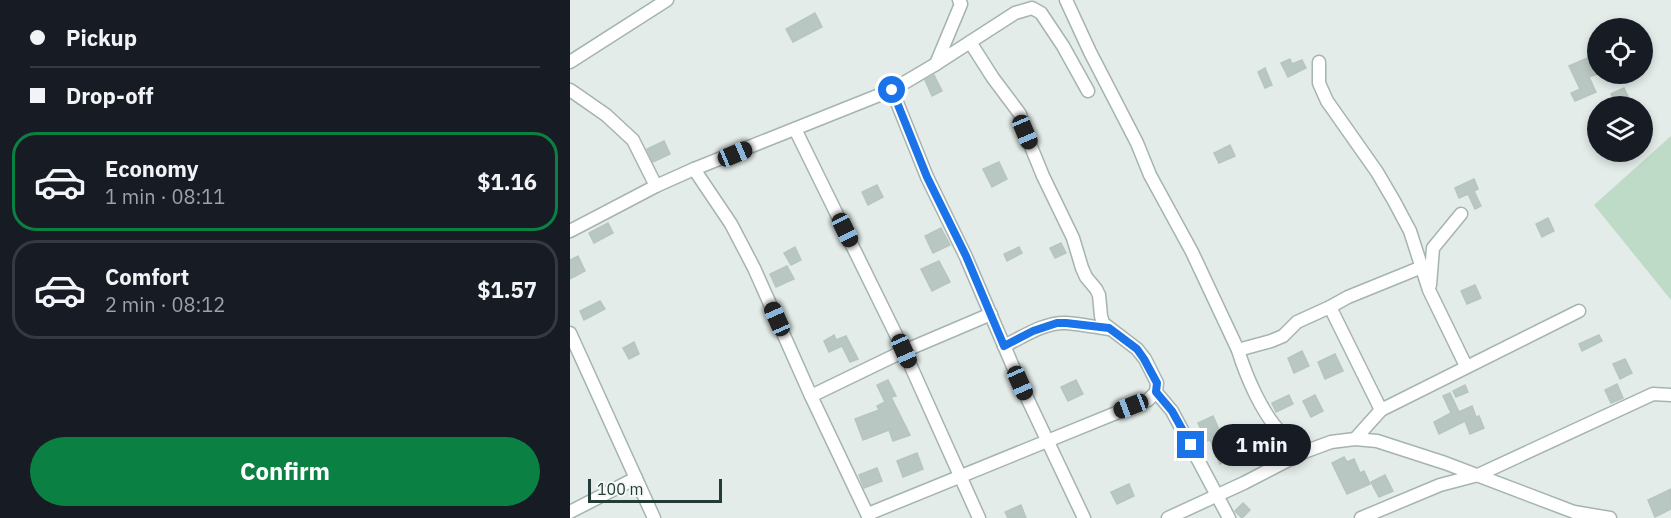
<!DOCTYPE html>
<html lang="en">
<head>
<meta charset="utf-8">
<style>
	body { margin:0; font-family:"IBM Plex Sans",sans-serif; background:#242831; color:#f1f3f6; height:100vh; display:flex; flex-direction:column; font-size:22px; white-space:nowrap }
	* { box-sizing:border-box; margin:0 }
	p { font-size:20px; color:#9ea1a6 }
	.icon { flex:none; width:33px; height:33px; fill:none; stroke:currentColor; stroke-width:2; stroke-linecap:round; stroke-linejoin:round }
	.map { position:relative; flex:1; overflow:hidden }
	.drawer { display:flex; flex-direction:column; background:#171b24; width:570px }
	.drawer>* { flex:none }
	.guide { display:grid; align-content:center; height:132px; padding:0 30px; background:#171b24 }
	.tools { position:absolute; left:1017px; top:18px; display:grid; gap:12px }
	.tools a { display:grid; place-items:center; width:66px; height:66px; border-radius:50%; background:#171b24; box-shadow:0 3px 9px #0003; font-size:30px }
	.scale { position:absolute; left:18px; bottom:15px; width:134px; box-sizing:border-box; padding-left:6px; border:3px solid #243c37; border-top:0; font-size:16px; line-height:21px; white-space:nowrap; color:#243c37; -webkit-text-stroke:4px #f4f9f6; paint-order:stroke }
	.end { position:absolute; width:27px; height:27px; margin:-14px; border:8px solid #1a73e8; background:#fff; box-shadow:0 0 0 3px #fff }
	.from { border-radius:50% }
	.bubble { position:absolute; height:42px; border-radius:21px; background:#171b24; box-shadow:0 3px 9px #0003; font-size:20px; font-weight:800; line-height:42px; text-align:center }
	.car { position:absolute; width:18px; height:36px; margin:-18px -9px; border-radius:8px; box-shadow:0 0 4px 2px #0007; background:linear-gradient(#222 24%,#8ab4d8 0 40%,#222 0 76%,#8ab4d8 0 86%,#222 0) }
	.guide b { display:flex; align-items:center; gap:21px; height:57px; font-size:22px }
	.guide b+b { border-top:2px solid #363941 }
	.guide i { width:15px; height:15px; background:#f1f3f6 }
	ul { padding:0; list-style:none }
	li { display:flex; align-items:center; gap:18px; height:99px; margin:0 12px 9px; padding:0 18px; border:3px solid #363941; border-radius:24px }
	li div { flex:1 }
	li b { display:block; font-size:22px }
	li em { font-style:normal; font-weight:800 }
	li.active { border-color:#0b8043 }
	li>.icon { width:54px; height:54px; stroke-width:1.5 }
	.primary-button { display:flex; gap:12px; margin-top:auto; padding:12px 30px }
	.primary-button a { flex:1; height:69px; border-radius:36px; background:#0b8043; color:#fff; font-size:24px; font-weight:800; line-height:69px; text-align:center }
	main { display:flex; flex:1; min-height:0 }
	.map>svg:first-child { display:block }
	.green { fill:#bedbc8 }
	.building { fill:#b9c7c2; stroke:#b6c5c0; stroke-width:1.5 }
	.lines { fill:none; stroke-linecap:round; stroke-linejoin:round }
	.minor-casing { stroke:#a6b4b0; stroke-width:15 }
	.minor { stroke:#fff; stroke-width:12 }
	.route { stroke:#1a73e8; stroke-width:8 }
</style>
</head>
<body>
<main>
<section class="drawer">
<div class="guide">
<b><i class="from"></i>Pickup</b>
<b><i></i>Drop-off</b>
</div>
<ul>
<li class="active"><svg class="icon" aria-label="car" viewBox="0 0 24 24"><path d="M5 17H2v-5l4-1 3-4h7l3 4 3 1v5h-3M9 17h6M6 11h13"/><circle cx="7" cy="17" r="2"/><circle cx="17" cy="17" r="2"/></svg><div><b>Economy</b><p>1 min · 08:11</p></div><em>$1.16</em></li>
<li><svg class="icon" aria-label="car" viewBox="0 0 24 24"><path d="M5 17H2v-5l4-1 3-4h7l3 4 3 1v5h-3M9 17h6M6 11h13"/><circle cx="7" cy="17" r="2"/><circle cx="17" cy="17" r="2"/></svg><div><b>Comfort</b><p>2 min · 08:12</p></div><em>$1.57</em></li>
</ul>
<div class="primary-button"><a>Confirm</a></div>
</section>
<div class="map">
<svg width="1101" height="518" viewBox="0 0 1101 518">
	<rect width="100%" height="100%" fill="#e3ece9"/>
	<path class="green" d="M1101,136V300L1024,205Z"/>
	<g class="building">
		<path d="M245,13L252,27L223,42L216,29Z"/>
		<path d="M1020,57L1027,74L1019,77L1026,92L1005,101L1001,93L1010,89L999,66Z"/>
		<path d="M720,59L722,64L732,60L736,68L718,77L711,63Z"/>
		<path d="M695,68L702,85L695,88L688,72Z"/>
		<path d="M364,75L372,91L362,96L355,80Z"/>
		<path d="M1054,88L1060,100L1046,106L1041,94Z"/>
		<path d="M94,141L100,154L83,162L77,149Z"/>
		<path d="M660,145L665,156L649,163L644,153Z"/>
		<path d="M429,162L437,179L422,187L413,169Z"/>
		<path d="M904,179L908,189L904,191L911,206L905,209L898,194L889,198L885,188Z"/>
		<path d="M307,185L313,197L298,205L292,192Z"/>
		<path d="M978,218L984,231L972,237L966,224Z"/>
		<path d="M38,223L43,233L24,243L19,233Z"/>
		<path d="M371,228L380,245L363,253L355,236Z"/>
		<path d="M491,243L496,253L485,258L480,248Z"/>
		<path d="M225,247L231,260L221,265L214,253Z"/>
		<path d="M449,247L452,253L437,261L434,254Z"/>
		<path d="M8,256L15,271L0,279V260Z"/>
		<path d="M369,261L380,282L362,291L351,269Z"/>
		<path d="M217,266L224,279L206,287L200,274Z"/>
		<path d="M905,285L911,298L897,304L891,291Z"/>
		<path d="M30,301L35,309L14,320L10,311Z"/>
		<path d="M264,335L266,340L276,336L288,359L280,362L272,346L259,352L254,341Z"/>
		<path d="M1029,335L1032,341L1012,351L1009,344Z"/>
		<path d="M64,342L69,354L59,359L53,348Z"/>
		<path d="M732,351L739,366L724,373L718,358Z"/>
		<path d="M765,354L773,371L755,379L748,362Z"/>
		<path d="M1055,359L1062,373L1050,379L1043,364Z"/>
		<path d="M318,380L326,396L321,397L340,435L323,441L319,430L293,440L285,419L309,410L307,406L315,402L307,385Z"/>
		<path d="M506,380L513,394L498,401L491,387Z"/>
		<path d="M1047,384L1053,398L1041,403L1035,390Z"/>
		<path d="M895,385L898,392L886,397L883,391Z"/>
		<path d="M880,393L889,412L902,406L906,417L909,416L914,428L900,434L895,421L869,434L864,422L881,413L873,396Z"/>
		<path d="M719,395L723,404L706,412L702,403Z"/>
		<path d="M745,395L753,411L741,417L733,401Z"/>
		<path d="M643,416L656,445L659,444L665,457L650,464L640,440L637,441L628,423Z"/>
		<path d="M347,453L353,469L333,477L327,461Z"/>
		<path d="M774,457L777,462L784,459L790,473L794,471L800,484L777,494L762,463Z"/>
		<path d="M307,468L312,481L294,488L289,475Z"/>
		<path d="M815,475L823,491L809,497L801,482Z"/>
		<path d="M559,484L564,496L547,504L541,492Z"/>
		<path d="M1101,489V509L1085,517L1078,500Z"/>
		<path d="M673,503L680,510L672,518L665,511Z"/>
		<path d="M451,505L456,518H438L435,512Z"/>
	</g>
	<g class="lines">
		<g class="minor-casing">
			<g id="minor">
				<path d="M496,0L520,52L567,143L580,175L622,252L668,350"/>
				<path d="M0,62L97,0"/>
				<path d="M749,62V83L757,101L807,172L824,201L840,231L859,290L896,366"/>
				<path d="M366,64L391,4L389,0"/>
				<path d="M0,90L36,115L63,140L86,186"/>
				<path d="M322,90L357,177L396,257L450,383L514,518"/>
				<path d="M225,129L334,351L409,518"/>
				<path d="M124,169L161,224L184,268L241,396L299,518"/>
				<path d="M0,231L86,186L124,169L322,90L366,64L445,13L462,8L471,13L493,46L518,91"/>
				<path d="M860,285L863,248L891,214"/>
				<path d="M760,307L778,297L852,267"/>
				<path d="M0,333L84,518"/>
				<path d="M434,346C453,337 474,322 496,323C510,324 525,327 539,329"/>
				<path d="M586,392L602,411L659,518"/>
				<path d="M241,396L334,351L421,314"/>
				<path d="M785,439L811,410L1009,311"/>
				<path d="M734,452C727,446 718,441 712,434C692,414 676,376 668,350L701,341L713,336L727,322L760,307L811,410"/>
				<path d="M0,512L66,478"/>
				<path d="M298,514L578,400L586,392L587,383L575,359L567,349L533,323L531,316L529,295L526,289L516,277L512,268L503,238L473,176L455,132L450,114L423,78L400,42"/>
				<path d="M598,518L674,483L734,452L761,442L785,439L807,441L875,463L1004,512L1040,518"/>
				<path d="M791,518L870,485L908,475L1083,394L1101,395"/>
			</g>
		</g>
		<use href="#minor" class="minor"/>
	</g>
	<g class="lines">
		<path class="route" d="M322,90L357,177L396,256L434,346L463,331L487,323H496L539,328L567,349L574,359L587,383L586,392L602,411L621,445"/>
	</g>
</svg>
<div class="tools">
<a><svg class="icon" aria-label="locate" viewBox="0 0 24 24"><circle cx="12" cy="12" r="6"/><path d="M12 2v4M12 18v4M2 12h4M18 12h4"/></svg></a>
<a><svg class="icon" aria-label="layers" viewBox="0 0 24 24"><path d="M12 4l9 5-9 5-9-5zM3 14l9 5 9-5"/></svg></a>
</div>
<div class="scale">100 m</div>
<i class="end from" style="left:322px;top:90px"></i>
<i class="end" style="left:621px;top:445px"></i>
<div class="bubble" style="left:642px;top:424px;width:99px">1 min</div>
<i class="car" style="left:455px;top:132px;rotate:157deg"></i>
<i class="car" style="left:165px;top:154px;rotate:67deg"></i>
<i class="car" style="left:275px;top:230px;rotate:154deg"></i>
<i class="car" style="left:207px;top:319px;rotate:336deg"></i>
<i class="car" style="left:334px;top:351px;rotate:156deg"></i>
<i class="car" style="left:450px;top:383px;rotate:156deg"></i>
<i class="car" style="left:561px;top:406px;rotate:249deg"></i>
</div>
</main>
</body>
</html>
